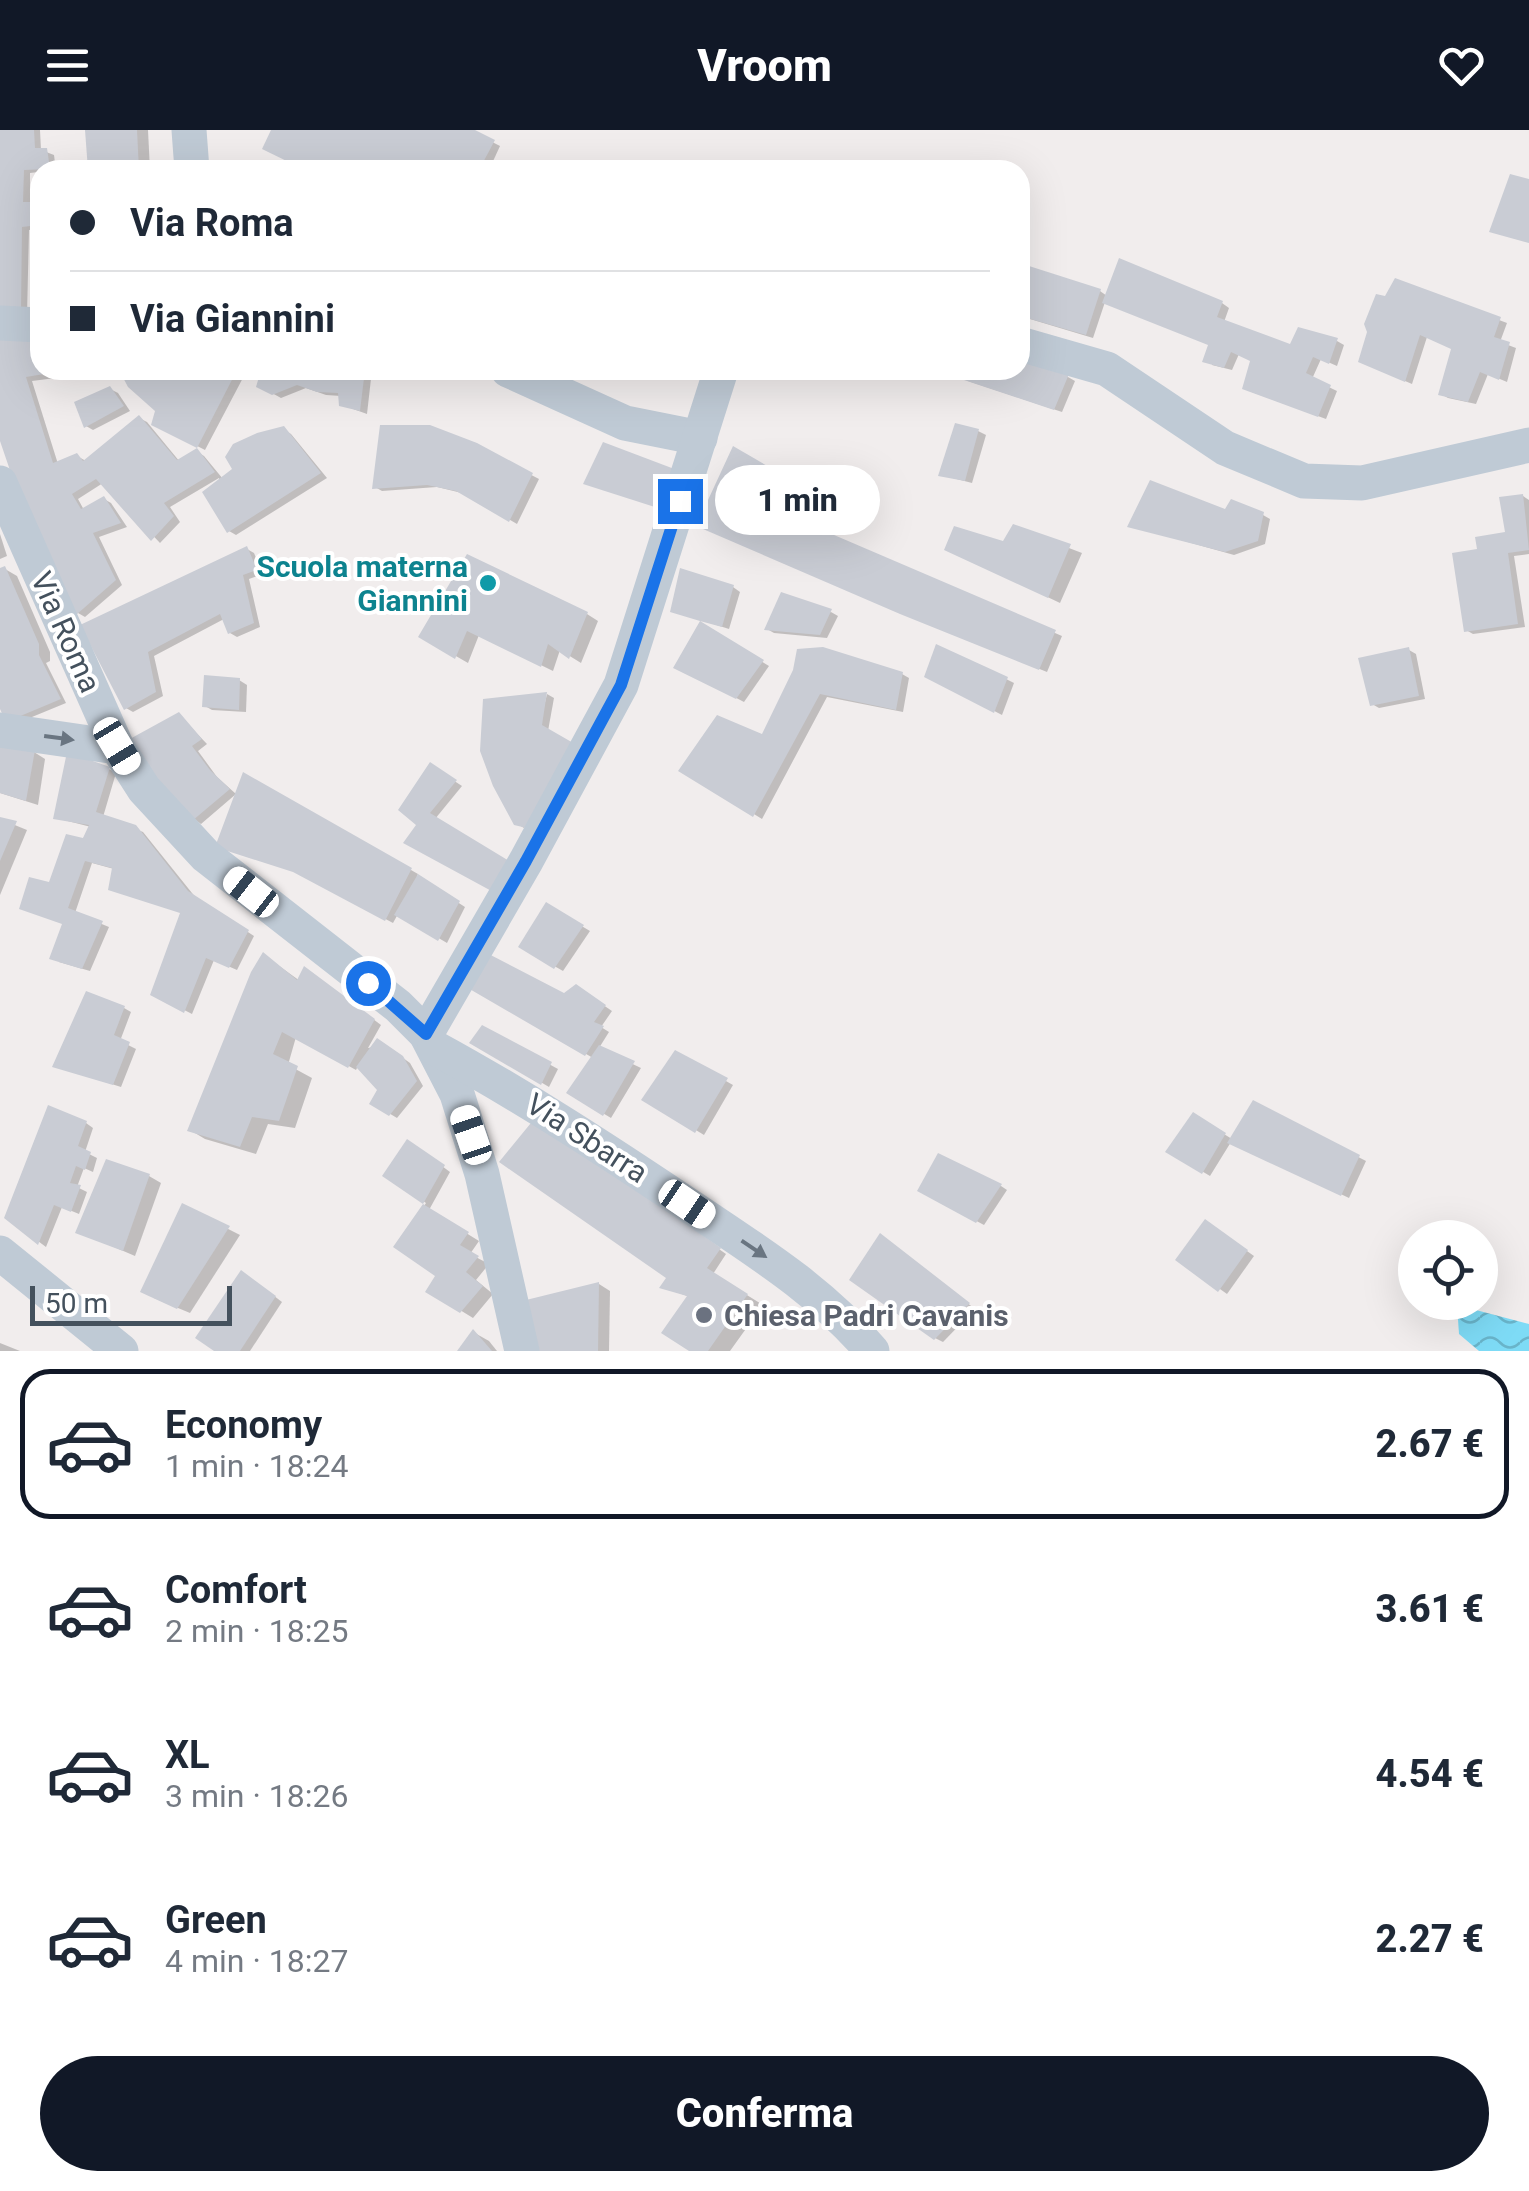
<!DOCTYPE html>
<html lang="it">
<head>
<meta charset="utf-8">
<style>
	body { margin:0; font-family:Roboto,sans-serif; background:#f2f2f3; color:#1f2937; height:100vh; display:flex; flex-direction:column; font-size:38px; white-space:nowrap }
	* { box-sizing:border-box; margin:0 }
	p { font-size:32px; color:#747a83 }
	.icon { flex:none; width:55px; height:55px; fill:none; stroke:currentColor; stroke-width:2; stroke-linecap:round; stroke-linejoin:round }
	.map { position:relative; height:1221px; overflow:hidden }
	.details { display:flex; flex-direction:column; background:#fff; flex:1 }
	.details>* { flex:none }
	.banner { position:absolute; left:30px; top:30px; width:1000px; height:220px; border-radius:30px; box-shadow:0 10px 40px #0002; display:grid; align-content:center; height:220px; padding:0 40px; background:#fff }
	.fabs { position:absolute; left:1398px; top:1090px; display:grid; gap:20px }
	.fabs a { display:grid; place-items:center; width:100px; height:100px; border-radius:50%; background:#fff; box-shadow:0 10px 40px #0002; font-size:50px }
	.scale { position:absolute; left:30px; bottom:25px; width:202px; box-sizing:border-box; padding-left:10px; border:5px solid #44515d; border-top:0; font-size:28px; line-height:35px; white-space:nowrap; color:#44515d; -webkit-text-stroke:8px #fff; paint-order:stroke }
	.end { position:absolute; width:45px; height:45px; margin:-22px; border:12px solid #1a73e8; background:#fff; box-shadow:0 0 0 5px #fff }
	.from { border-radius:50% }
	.bubble { position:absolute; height:70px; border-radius:35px; background:#fff; box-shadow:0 10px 40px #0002; font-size:32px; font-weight:800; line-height:70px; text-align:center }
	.car { position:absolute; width:30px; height:60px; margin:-30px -15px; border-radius:12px; box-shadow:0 0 8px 2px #0007; background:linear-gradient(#fff 24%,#345 0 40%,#fff 0 76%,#345 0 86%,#fff 0) }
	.banner b { display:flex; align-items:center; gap:35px; height:95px; font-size:38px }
	.banner b+b { border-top:2px solid #e0e1e3 }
	.banner i { width:25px; height:25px; background:#1f2937 }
	ul { padding:18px 0 0; list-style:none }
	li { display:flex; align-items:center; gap:30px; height:150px; margin:0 20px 15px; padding:0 20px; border:5px solid transparent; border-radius:30px }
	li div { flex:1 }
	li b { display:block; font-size:38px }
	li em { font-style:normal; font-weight:800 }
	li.active { border-color:#111827 }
	li>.icon { width:90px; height:90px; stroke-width:1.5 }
	.button { display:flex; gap:20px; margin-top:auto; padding:20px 40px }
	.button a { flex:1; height:115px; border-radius:60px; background:#111827; color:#fff; font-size:40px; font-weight:800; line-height:115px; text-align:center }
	header { display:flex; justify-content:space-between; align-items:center; height:130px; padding:0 40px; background:#111827; color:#fff; font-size:45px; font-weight:800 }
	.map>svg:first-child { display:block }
	.water { fill:url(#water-waves) }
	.shadow { fill:#0003 }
	.building { fill:#c9ccd4 }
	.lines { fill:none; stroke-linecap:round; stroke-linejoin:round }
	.minor { stroke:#bfcad5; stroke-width:35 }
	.oneway { fill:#697581 }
	.route { stroke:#1a73e8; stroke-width:12 }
	.culture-dot { fill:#0f9aa8; stroke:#fff; stroke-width:4 }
	.worship-dot { fill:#6b7280; stroke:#fff; stroke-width:4 }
	.labels { text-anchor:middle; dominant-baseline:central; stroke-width:8; stroke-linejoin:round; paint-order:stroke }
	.culture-label { font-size:30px; font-weight:bold; fill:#0d838f; stroke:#fff; text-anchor:end }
	.street-label { font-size:30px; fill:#44515d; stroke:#fff }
	.worship-label { font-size:30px; font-weight:bold; fill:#5b616d; stroke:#fff; text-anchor:start }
</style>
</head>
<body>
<header><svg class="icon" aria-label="menu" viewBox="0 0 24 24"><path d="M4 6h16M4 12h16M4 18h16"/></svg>Vroom<svg class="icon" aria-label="heart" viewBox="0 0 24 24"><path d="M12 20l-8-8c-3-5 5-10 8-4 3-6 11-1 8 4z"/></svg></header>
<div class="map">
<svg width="1529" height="1221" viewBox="0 0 1529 1221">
	<defs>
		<pattern id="water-waves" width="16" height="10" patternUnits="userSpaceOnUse" patternTransform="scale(2.5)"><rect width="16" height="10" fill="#7edbf6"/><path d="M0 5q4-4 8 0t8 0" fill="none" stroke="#69b4ca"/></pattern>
	</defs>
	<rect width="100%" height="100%" fill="#f1eded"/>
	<path class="water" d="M1457,1175L1529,1194V1221H1479L1459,1204Z"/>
	<g class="shadow">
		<path d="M1,0H40L41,20L54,25L56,40L30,43V75L40,77V99L29,100L27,186H0Z"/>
		<path d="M88,0H148L150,40H90Z"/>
		<path d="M274,0H469L500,16L489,40H308Z"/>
		<path d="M1396,151L1507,193L1500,212L1516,218L1507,252L1488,244L1476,274L1448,268L1441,264L1454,219L1427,207L1412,254L1368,235L1386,169Z"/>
		<path d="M1100,161L1107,166L1222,173L1229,178L1224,192L1291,217L1337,211L1344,215L1337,236L1321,229L1312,249L1337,261L1326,289L1252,262V230L1239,224L1232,240L1212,235L1210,215L1105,172L1093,208L1020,186V172Z"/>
		<path d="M0,206L40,240H79V245L32,251L58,334L77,326L86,331L139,288L147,292L180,332L196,321L204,326L223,349L283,299L291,304L327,348L236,405L229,401L219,348L170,377L180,392L160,413L103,353L78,369L84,380L104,369L111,373L127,397L99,407L122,455L85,487L78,483L0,305Z"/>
		<path d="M122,240H238L245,244L205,320L154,294L158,281Z"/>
		<path d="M263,240H372L367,284L342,275L341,266L326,265L306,258L281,268L259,256Z"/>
		<path d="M965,240H1020L1068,247L1075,251L1062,282L968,251Z"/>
		<path d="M110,259L118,263L130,281L93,300L86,296Z"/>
		<path d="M978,301L986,305L972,353L941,345Z"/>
		<path d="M476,316L539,349L517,394L466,364L437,357L382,361L375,357Z"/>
		<path d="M734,320L775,344L763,377L1062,506L1047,542L910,487L699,395Z"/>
		<path d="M1523,366L1529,370V424L1514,426L1525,497L1473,504L1466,500L1480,421L1507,404Z"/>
		<path d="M1226,382L1263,385L1270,389L1265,414L1234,425L1131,396Z"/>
		<path d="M1014,397L1082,423L1060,473L959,425L1004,414Z"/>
		<path d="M0,404L7,426L0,429Z"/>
		<path d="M247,419L254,423L263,444L249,449L260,497L237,507L230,503L224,489L154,526L163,566L133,582L126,578L84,496Z"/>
		<path d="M5,439L17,446L50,522V531L46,533L66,573L15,594L0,573V441Z"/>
		<path d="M733,457L740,462L729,499L673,481Z"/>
		<path d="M831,482L838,486L827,508L774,503L767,499Z"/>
		<path d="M587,484L598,491L581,533L560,520L553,541L479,505L468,533L421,506Z"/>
		<path d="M701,494L769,536L744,572L677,537Z"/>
		<path d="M1409,520L1416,524L1425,569L1379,578L1372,574Z"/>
		<path d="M796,541L902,544L909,548L903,582L827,567L762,689L682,640L763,607Z"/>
		<path d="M927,546L1006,549L1014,553L1002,585Z"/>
		<path d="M239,550L247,555L246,582L212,580L205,576Z"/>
		<path d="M547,564L554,568L548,601L524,698L516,693Z"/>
		<path d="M179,585L207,614L198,621L217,647L236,664L201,694L194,689Z"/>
		<path d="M0,616L34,622L45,629L38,675L0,663Z"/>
		<path d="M430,635L462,656L435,689L419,694Z"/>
		<path d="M109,639L116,643L103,687L143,702L196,768L254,806L237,840L214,830L192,884L153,864L183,783L114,739L92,733L75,783L109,797L90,841L59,832L64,795L51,755L91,697L56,688Z"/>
		<path d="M245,645L418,744L417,746L465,777L447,813L398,784L393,793L303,745Z"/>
		<path d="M0,689L27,700L0,765Z"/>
		<path d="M546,775L590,801L563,841L521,817Z"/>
		<path d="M264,825L300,851L312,843L381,895L368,918L385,915L410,933L423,956L397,988L372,973L381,960L358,936L356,940L296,907L288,935L312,948L295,998L268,994L256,1024L205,1009L190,1000Z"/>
		<path d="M464,853L564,866L584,862L612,881L601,897L609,902L599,918L641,938L611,988L569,963L593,928Z"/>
		<path d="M124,878L131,882L120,911L136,919L121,957L55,936Z"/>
		<path d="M483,898L558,939L549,957L473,912Z"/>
		<path d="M676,923L733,955L704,1005L645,969Z"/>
		<path d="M1254,973L1366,1031L1349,1068L1231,1012L1210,1046L1168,1021L1193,985L1232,1009Z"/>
		<path d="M86,993L93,998L85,1022L97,1028L93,1042L84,1038L77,1057L87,1062L79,1084L62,1077L46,1117L7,1088Z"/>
		<path d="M543,996L726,1124L713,1144L763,1175L730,1221H694L690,1167L662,1157L669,1147Z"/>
		<path d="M415,1016L450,1042L429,1080L479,1111L470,1124L489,1134L476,1150L493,1164L473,1188L429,1161L438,1145L397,1116L426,1073L385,1045Z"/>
		<path d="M149,1046L161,1053L135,1126L79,1102Z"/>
		<path d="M1001,1056L1007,1060L984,1095L920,1061Z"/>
		<path d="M183,1076L240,1105L190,1183L154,1168Z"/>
		<path d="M1213,1097L1254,1126L1227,1164L1179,1130Z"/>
		<path d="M888,1111L975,1179L943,1212L935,1208Z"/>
		<path d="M249,1147L282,1172L250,1221H218Z"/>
		<path d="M599,1154L610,1161L609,1221H537L529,1171Z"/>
		<path d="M473,1202L489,1211L497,1221H460Z"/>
		<path d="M0,1213L20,1221H0Z"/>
	</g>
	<g class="building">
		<path d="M0,0H34L35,18H47L50,39L24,40L23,72H37L39,95L22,97L21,183H0Z"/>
		<path d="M85,0H137L139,40H88Z"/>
		<path d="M271,0H475L495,10L479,40H305L262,19Z"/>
		<path d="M1510,44L1529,49V113L1489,102Z"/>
		<path d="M1119,128L1223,171L1217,187L1290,214L1298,197L1338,208L1329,234L1313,227L1306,243L1331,255L1318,287L1242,259L1250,231L1231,222L1224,238L1202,232L1208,215L1102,173Z"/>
		<path d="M1029,136L1101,159L1086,205L1020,186V164Z"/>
		<path d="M1395,148L1501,187L1494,207L1510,212L1499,250L1480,242L1468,272L1438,265L1451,219L1420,205L1405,252L1358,232L1367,202L1364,194L1376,164L1385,166Z"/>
		<path d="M0,203L40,206V240H68L26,247L53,333L77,323L83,331L139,285L177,330L197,318L215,342L164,373L174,386L151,411L96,349L72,364L81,379L104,366L121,393L93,403L116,450L76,485L14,352L0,311Z"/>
		<path d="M1020,228L1069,244L1054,280L958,248L962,240H1020Z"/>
		<path d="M119,240H237L197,318L151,295L155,281L128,257Z"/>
		<path d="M261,240H365L360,281L339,276L338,263L317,262L297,255L272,265L256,257Z"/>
		<path d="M110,256L124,276L84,298L74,272Z"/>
		<path d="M955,293L979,299L965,351L938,346Z"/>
		<path d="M380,295H430L477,313L533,343L509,392L456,361L427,355L372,359Z"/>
		<path d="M284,296L321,343L227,403L202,362L232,339L225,327L233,314L257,303Z"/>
		<path d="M603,312L677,340L661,379L583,354Z"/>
		<path d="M733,316L769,337L757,372L1056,500L1039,540L900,484L696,396Z"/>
		<path d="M1150,350L1225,379L1231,369L1264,382L1258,411L1225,422L1127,397Z"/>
		<path d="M1523,364L1529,420L1508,423L1518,494L1464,502L1452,423L1477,419L1475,407L1505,402L1499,367Z"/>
		<path d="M1013,394L1071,414L1048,468L944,420L954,396L1003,411Z"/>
		<path d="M247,416L257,440L243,445L254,493L228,504L220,484L148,522L156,562L124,580L80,495Z"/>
		<path d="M467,424L588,482L569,529L548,514L541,537L467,501L455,529L418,507Z"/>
		<path d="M5,436L39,514V525L61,569L6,592L0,579V438Z"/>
		<path d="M680,438L734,455L722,497L700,491L764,530L736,569L673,538L700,491L670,482Z"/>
		<path d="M781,462L832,479L820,505L764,500Z"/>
		<path d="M936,514L1008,547L994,583L924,547Z"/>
		<path d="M823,517L903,542L896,580L820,564L753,687L678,641L717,585L762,604L793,540L797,519Z"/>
		<path d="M1409,517L1419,566L1370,576L1358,528Z"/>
		<path d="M204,545L240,548L239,580L202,577Z"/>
		<path d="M547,562L542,595L575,614L531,699L514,695L493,656L480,621L483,569Z"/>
		<path d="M179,582L202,609L192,616L210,640L230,659L192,691L167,666L128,610Z"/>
		<path d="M0,613L35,620L26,671L0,663Z"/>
		<path d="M67,622L110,637L96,682L136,695L188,761L249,800L229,838L206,828L184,883L150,865L180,783L108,760L112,738L85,731L68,778L103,791L82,839L49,829L62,794L19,779L29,747L49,752L66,704L83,708L89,695L53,689Z"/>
		<path d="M430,632L457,650L430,683L514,734L497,764L403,713L416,695L398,680Z"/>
		<path d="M243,642L412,738L385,791L293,742L215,717Z"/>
		<path d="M0,687L17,691L0,731Z"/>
		<path d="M418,744L460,771L438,811L394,785Z"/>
		<path d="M546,772L584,795L554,839L518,817Z"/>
		<path d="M481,820L564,863L576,854L606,875L594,892L604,896L585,926L461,854Z"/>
		<path d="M263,822L297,850L304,836L375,889L348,938L282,902L273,924L298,936L279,991L252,987L240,1017L187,1001L251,842Z"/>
		<path d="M86,861L125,876L114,905L130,912L113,955L52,937Z"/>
		<path d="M482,895L552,932L541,955L469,913Z"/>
		<path d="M377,908L403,926L417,951L389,986L369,974L377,960L356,937Z"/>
		<path d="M599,915L635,931L603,986L566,963Z"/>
		<path d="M675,920L728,948L695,1003L641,970Z"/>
		<path d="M1253,970L1360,1025L1341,1066L1227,1013Z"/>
		<path d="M48,975L87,991L78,1016L91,1022L85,1040L76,1036L70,1053L81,1055L71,1082L54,1075L38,1115L4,1088Z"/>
		<path d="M1193,982L1226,1003L1202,1044L1165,1022Z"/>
		<path d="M535,988L721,1118L707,1138L748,1164L708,1221H689L661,1203L687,1166L659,1158L666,1148L499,1032Z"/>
		<path d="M407,1009L445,1035L423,1074L382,1046Z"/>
		<path d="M938,1023L1002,1054L976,1093L917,1061Z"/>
		<path d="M106,1029L150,1044L123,1121L75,1103Z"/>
		<path d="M182,1073L230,1096L177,1179L140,1162Z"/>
		<path d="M423,1074L469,1102L460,1115L479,1126L466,1142L483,1156L460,1183L425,1162L435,1146L393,1117Z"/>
		<path d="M1205,1089L1248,1120L1218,1162L1175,1130Z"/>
		<path d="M880,1103L970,1173L934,1210L849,1150Z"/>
		<path d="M241,1140L276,1166L240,1221H214L195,1208Z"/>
		<path d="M599,1152L598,1221H535L526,1170Z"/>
		<path d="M473,1199L492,1221H457Z"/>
	</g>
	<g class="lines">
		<g class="minor">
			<path d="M189,0L192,40"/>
			<path d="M0,193L40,195"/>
			<path d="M1020,214L1107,239L1225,318L1304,351L1362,353L1529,315"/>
			<path d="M508,240L625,293L700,308"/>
			<path d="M0,353L117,617L144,659L206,726L398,876L426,904L457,964L482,1044L522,1221"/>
			<path d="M0,600L117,617"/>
			<path d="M426,904L526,731L621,555L721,240"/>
			<path d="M435,918C525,967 609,1022 694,1079C758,1122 821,1161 872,1221"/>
			<path d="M0,1123L121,1221"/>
		</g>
	</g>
	<defs><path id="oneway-solid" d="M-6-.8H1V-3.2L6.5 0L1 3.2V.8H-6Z" transform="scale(2.5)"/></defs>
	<g class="oneway">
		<use href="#oneway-solid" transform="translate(59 608) rotate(8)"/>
		<use href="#oneway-solid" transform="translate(754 1119) rotate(34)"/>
	</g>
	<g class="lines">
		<path class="route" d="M368,853L426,904L526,731L621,555L680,371"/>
	</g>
	<circle class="culture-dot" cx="488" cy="453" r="10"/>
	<circle class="worship-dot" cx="704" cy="1185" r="10"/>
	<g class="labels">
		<g class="culture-label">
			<text x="468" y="436">Scuola materna<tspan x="468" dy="34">Giannini</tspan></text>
		</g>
		<g class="street-label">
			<text transform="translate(66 502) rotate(66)">Via Roma</text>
			<text transform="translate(587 1008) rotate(33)">Via Sbarra</text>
		</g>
		<g class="worship-label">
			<text x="724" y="1185">Chiesa Padri Cavanis</text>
		</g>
	</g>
</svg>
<div class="fabs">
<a><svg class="icon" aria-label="locate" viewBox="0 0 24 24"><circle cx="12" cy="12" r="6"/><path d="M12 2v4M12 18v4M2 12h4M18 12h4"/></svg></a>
</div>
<div class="scale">50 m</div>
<i class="end from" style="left:368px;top:853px"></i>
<i class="end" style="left:680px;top:371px"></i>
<div class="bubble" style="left:715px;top:335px;width:165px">1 min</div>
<i class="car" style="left:117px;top:616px;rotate:149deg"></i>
<i class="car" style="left:251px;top:762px;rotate:308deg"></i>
<i class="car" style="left:471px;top:1005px;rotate:341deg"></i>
<i class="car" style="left:687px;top:1074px;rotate:124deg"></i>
<div class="banner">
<b><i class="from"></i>Via Roma</b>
<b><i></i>Via Giannini</b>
</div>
</div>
<section class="details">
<ul>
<li class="active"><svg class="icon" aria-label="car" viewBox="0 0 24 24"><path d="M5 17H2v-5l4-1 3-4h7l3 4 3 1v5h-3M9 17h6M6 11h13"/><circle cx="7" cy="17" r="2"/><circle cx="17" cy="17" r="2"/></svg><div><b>Economy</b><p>1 min · 18:24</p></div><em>2.67 €</em></li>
<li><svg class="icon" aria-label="car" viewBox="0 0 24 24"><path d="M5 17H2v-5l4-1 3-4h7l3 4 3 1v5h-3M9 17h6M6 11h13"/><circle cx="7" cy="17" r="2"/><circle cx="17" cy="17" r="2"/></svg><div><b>Comfort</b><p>2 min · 18:25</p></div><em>3.61 €</em></li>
<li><svg class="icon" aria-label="car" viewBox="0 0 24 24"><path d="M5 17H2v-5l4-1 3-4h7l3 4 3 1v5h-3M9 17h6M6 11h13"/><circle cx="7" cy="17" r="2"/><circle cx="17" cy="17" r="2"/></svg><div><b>XL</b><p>3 min · 18:26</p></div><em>4.54 €</em></li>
<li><svg class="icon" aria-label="car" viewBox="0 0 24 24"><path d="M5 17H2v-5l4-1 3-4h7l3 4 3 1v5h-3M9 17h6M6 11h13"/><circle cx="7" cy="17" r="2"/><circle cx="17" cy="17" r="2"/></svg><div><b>Green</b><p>4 min · 18:27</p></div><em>2.27 €</em></li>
</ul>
<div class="button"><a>Conferma</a></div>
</section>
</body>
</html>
